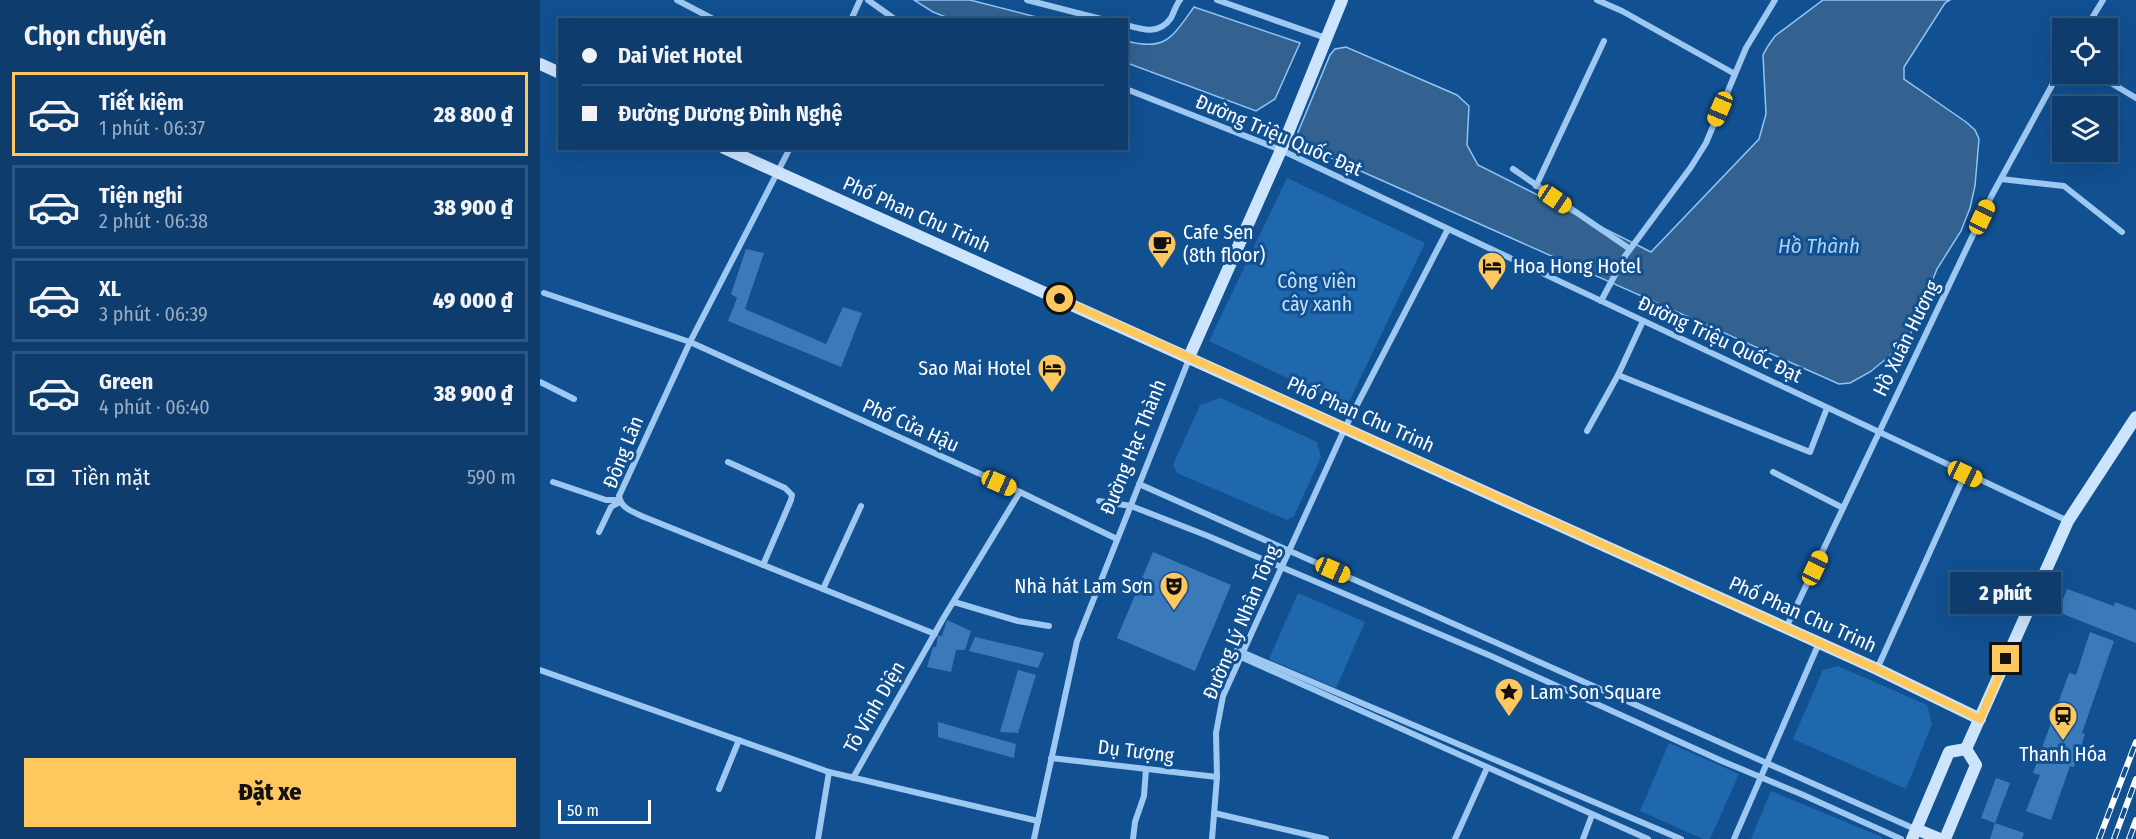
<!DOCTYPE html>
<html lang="vi">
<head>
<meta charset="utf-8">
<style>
	body { margin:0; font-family:"Fira Sans Condensed",sans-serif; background:#1b4775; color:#f1f3f6; height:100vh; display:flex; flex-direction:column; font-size:22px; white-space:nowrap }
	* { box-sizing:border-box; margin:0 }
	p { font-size:20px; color:#9aadc2 }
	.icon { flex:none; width:33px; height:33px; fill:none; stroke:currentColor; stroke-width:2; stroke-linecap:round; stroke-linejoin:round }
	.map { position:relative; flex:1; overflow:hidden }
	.side { display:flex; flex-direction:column; background:#0d3c6d; width:540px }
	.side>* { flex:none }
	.banner { position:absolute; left:18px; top:18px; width:570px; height:132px; border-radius:0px; box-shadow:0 6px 24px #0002,0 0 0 2px #2d5680; display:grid; align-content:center; height:132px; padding:0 24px; background:#0d3c6d }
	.fabs { position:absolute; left:1512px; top:18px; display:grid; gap:12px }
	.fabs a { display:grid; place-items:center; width:66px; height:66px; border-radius:0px; background:#0d3c6d; box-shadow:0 6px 24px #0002,0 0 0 2px #2d5680; font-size:30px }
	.scale { position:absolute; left:18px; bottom:15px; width:93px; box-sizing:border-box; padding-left:6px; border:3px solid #fff; border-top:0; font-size:16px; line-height:21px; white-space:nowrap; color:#fff; -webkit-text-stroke:4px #115091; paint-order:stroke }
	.end { position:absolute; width:27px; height:27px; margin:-14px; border:8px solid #ffc85e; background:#111; box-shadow:0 0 0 3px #111 }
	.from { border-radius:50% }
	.bubble { position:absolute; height:42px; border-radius:0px; background:#0d3c6d; box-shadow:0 6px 24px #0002,0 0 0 2px #2d5680; font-size:20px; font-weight:800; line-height:42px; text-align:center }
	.car { position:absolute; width:18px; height:36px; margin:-18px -9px; border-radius:8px; box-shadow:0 0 4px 2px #0007; background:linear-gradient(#f5c518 24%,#345 0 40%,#f5c518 0 76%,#345 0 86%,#f5c518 0) }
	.banner b { display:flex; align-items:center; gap:21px; height:57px; font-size:22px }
	.banner b+b { border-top:2px solid #2d5680 }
	.banner i { width:15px; height:15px; background:#f1f3f6 }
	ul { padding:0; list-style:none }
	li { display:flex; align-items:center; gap:18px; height:84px; margin:0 12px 9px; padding:0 12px; border:3px solid #2d5680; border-radius:0px }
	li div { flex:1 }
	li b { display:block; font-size:22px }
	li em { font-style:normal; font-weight:800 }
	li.current { border-color:#ffc85e }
	li>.icon { width:54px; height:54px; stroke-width:1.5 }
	h2 { padding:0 24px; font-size:27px; line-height:72px }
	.pay { display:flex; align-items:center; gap:15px; height:66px; padding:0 24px; font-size:22px }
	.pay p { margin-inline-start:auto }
	.button { display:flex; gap:12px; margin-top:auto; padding:12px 24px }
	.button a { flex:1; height:69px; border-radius:0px; background:#ffc85e; color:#111; font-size:24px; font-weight:800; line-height:69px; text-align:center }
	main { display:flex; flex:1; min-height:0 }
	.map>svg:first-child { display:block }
	.green { fill:#2068ae }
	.water { fill:#336291; stroke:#8fc4f6; stroke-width:1.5 }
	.building { fill:#3a7aba }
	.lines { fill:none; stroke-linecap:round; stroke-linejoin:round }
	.street { stroke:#9dc8f2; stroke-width:6 }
	.secondary { stroke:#cce4fc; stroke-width:12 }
	.rail-casing { stroke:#fff; stroke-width:6 }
	.rail { stroke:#115091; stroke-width:4; stroke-dasharray:11; stroke-linecap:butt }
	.route { stroke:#ffc85e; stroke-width:8 }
	.labels { text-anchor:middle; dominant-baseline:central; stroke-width:6; stroke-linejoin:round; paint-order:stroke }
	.street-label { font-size:20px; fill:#fff; stroke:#115091 }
	.poi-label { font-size:20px; fill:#fff; stroke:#115091; text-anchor:start }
	.park-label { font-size:20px; fill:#c4e1fd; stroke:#115091 }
	.water-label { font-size:21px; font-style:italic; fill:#a9d2f9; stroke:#115091 }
</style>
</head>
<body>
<main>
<section class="side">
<h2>Chọn chuyến</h2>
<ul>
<li class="current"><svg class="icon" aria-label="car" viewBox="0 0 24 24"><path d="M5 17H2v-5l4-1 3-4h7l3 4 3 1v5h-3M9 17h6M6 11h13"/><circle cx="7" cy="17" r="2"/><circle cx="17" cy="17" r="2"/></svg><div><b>Tiết kiệm</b><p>1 phút · 06:37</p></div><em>28 800 ₫</em></li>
<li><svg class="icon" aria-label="car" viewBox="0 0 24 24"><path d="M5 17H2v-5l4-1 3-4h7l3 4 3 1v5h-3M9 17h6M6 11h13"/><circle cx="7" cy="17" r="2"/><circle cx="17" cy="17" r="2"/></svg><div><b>Tiện nghi</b><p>2 phút · 06:38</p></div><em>38 900 ₫</em></li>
<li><svg class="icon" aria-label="car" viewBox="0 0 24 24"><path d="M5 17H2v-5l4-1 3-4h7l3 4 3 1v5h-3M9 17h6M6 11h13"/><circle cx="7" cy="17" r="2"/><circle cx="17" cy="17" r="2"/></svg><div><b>XL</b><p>3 phút · 06:39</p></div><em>49 000 ₫</em></li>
<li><svg class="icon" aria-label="car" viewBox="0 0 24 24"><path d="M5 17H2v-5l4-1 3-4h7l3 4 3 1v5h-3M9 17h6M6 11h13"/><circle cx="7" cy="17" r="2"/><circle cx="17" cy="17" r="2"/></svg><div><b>Green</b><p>4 phút · 06:40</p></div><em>38 900 ₫</em></li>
</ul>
<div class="pay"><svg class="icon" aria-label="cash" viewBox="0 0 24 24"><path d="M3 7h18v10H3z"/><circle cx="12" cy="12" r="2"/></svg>Tiền mặt<p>590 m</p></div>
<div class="button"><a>Đặt xe</a></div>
</section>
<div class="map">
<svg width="1596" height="839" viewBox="0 0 1596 839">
	<rect width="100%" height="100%" fill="#115091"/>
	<g class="green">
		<path d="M747,178L885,243L807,406L669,341Z"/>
		<path d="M681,398L777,442L781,457L754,516L747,520L637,473L633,465L660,405Z"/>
		<path d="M758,593L825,622L796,688L729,659Z"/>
		<path d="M1298,666L1387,705L1392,724L1366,789L1253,739L1283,670Z"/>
		<path d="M1129,743L1199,774L1170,839H1163L1100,811Z"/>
		<path d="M1231,791L1342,837V839H1211Z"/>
	</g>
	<g class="water">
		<path d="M374,0H430L504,19H411L393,12Z"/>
		<path d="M1283,0H1410L1405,3L1364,67V79L1426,122L1435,130L1439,139L1435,186L1430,208L1421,231L1397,269L1371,333L1357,350L1330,372L1310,383L1299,384L769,148L759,140L758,132L790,55L795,49L806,47L917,95L929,106L927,145L938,165L1111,252L1219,139L1226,114L1223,55L1228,46L1235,36Z"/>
		<path d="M654,7L760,43L735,99L716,111L587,63V41C626,52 633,36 654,7Z"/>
	</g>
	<g class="building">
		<path d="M206,249L224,253L205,309L286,344L303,307L322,313L301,367L188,321L197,298L191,294Z"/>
		<path d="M613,552L691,585L655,671L577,638Z"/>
		<path d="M1527,589L1574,606L1575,602L1596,610V643L1518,612Z"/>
		<path d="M407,620L431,631L425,650H416L411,672L387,667L393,647H396L398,636H402Z"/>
		<path d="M1550,632L1574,641L1542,733L1545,734L1534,767L1530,766L1511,820L1486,811L1500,775L1493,773L1529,673L1536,675Z"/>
		<path d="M435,637L504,653L498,668L429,651Z"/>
		<path d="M478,670L496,675L478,733L460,732Z"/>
		<path d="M398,722L476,744L474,758L398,737Z"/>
		<path d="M1456,778L1470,783L1455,823L1441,818Z"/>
		<path d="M1455,823L1484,833L1482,839H1450Z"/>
	</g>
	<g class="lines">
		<g class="street">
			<path d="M137,0L175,20"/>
			<path d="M328,0L356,20"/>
			<path d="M487,0L565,20"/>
			<path d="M677,0L786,38"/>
			<path d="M1057,0L1082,11L1195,74"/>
			<path d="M311,20L320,0"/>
			<path d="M586,25C603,30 619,35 631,18C634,12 636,5 640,0"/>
			<path d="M1546,28L1563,0"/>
			<path d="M1556,74L1596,98"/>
			<path d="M586,89L741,150L1528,521"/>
			<path d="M250,148L150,342L79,496C81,509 94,512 104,517L395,634"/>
			<path d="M973,169L1090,249"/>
			<path d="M1461,179L1524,186L1582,232"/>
			<path d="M996,186L1064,41"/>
			<path d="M4,293L150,342L480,492L577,539"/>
			<path d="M1061,301L1085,256L1151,167L1166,143L1206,48L1235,0"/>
			<path d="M1078,375L1270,452L1287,408"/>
			<path d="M0,382L34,399"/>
			<path d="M1047,431L1078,375L1103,321"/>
			<path d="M188,462L245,488L252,495L251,500L223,565"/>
			<path d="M1233,472L1303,508"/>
			<path d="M13,482L66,500H79"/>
			<path d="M599,484L1375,829"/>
			<path d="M559,501L591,506L668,536L951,656L1182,761L1261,794L1361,839"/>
			<path d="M59,532L71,507L80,502"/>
			<path d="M283,589L321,506"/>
			<path d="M414,602L478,621L509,626"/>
			<path d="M1246,628L1452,195L1522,67"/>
			<path d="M697,650L1141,839"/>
			<path d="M701,657L1108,839"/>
			<path d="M1337,669L1425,474"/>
			<path d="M0,670L289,772L498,821"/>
			<path d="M511,758L677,777"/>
			<path d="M313,778L404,617L480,492"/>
			<path d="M179,789L199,740"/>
			<path d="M674,813L786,839"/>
			<path d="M278,839L289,772"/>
			<path d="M494,839L537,641L649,359"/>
			<path d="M593,839L595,822L604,796L606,769"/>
			<path d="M672,839L677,777L676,733L683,696L805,428L908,229"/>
			<path d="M915,839L947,768"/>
			<path d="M1043,839L1052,815"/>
			<path d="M1194,839L1279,643"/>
		</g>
		<g class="secondary">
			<path d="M0,64L20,73"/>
			<path d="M184,148L1337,669L1440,719"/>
			<path d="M649,357L741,150L802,0"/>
			<path d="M1426,749L1528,521L1596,417"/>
			<path d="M1376,829L1400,839"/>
			<path d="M1372,839L1409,752L1426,749"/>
			<path d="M1405,839L1436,765L1426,749"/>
		</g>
		<g class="rail-casing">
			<g id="rail">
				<path d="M1559,839L1596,742"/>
				<path d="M1574,839L1596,779"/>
				<path d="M1589,839L1596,820"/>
			</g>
		</g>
		<use href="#rail" class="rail"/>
	</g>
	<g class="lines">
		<path class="route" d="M520,299L1337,669L1440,719L1466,659"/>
	</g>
	<defs>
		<g id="cafe-pin" transform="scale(1.5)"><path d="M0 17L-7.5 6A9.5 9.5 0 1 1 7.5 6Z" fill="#ffc85e" stroke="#115091"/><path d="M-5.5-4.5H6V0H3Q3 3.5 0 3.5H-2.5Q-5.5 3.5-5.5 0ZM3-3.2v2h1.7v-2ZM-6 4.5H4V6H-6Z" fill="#111"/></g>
		<g id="hotel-pin" transform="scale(1.5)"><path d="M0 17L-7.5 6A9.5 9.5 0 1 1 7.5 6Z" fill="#ffc85e" stroke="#115091"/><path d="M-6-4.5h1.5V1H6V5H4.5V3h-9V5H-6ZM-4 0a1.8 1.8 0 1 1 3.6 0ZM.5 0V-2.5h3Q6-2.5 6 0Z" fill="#111"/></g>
		<g id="theatre-pin" transform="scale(1.5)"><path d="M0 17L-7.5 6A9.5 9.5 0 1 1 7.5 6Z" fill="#ffc85e" stroke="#115091"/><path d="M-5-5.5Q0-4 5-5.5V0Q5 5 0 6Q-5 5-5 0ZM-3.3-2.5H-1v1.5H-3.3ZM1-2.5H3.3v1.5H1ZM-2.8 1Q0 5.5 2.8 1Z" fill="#111"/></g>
		<g id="sight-pin" transform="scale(1.5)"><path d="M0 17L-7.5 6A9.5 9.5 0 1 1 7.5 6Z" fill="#ffc85e" stroke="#115091"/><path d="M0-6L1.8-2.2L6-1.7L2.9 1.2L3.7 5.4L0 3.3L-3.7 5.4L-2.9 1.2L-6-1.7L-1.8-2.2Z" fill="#111"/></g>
		<g id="station-pin" transform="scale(1.5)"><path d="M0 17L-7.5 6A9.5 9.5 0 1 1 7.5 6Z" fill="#ffc85e" stroke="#115091"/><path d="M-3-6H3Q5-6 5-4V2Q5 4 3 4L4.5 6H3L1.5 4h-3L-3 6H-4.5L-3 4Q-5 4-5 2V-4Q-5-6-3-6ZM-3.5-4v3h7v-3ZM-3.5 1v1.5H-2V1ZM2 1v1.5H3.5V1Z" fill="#111"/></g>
	</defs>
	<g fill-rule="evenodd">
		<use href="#cafe-pin" x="622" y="244"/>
		<use href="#hotel-pin" x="952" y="266"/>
		<use href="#hotel-pin" x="512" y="368"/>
		<use href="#theatre-pin" x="634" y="586"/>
		<use href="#sight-pin" x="969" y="692"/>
		<use href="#station-pin" x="1523" y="716"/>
	</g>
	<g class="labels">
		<g class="street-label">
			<text transform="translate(739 135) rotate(23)">Đường Triệu Quốc Đạt</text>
			<text transform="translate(377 214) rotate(24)">Phố Phan Chu Trinh</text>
			<text transform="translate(1366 338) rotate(-64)">Hồ Xuân Hương</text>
			<text transform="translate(1180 339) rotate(25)">Đường Triệu Quốc Đạt</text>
			<text transform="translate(821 414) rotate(24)">Phố Phan Chu Trinh</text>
			<text transform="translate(371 425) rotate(24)">Phố Cửa Hậu</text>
			<text transform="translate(593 447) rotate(-68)">Đường Hạc Thành</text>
			<text transform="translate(83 452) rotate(-68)">Đông Lân</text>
			<text transform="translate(1263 614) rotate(24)">Phố Phan Chu Trinh</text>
			<text transform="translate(701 622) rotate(-67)">Đường Lý Nhân Tông</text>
			<text transform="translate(334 707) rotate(-60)">Tô Vĩnh Diện</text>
			<text transform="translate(596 751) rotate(7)">Dụ Tượng</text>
		</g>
		<g class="poi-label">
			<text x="643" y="232">Cafe Sen<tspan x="643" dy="23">(8th floor)</tspan></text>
			<text x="973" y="266">Hoa Hong Hotel</text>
			<text x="491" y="368" text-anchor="end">Sao Mai Hotel</text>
			<text x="613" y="586" text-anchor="end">Nhà hát Lam Sơn</text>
			<text x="990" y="692">Lam Son Square</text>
			<text x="1523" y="754" text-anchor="middle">Thanh Hóa</text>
		</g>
		<g class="park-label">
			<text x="777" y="281">Công viên<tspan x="777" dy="23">cây xanh</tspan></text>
		</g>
		<g class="water-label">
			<text x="1279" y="246">Hồ Thành</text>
		</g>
	</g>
</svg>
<div class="fabs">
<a><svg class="icon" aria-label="locate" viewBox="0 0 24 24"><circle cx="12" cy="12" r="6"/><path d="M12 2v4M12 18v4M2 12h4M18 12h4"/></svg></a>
<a><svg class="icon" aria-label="layers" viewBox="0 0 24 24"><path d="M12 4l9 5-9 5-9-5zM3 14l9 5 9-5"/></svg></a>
</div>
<div class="scale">50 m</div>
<i class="end from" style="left:520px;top:299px"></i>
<i class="end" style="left:1466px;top:659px"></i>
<div class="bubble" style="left:1410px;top:572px;width:111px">2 phút</div>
<i class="car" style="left:1180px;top:109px;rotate:203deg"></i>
<i class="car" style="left:1015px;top:199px;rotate:124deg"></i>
<i class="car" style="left:1442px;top:217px;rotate:25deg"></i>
<i class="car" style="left:1425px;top:474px;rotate:115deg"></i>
<i class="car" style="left:459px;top:483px;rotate:114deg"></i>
<i class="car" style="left:1275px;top:568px;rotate:25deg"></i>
<i class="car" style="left:793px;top:570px;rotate:114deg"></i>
<div class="banner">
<b><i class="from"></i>Dai Viet Hotel</b>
<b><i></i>Đường Dương Đình Nghệ</b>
</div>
</div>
</main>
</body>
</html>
